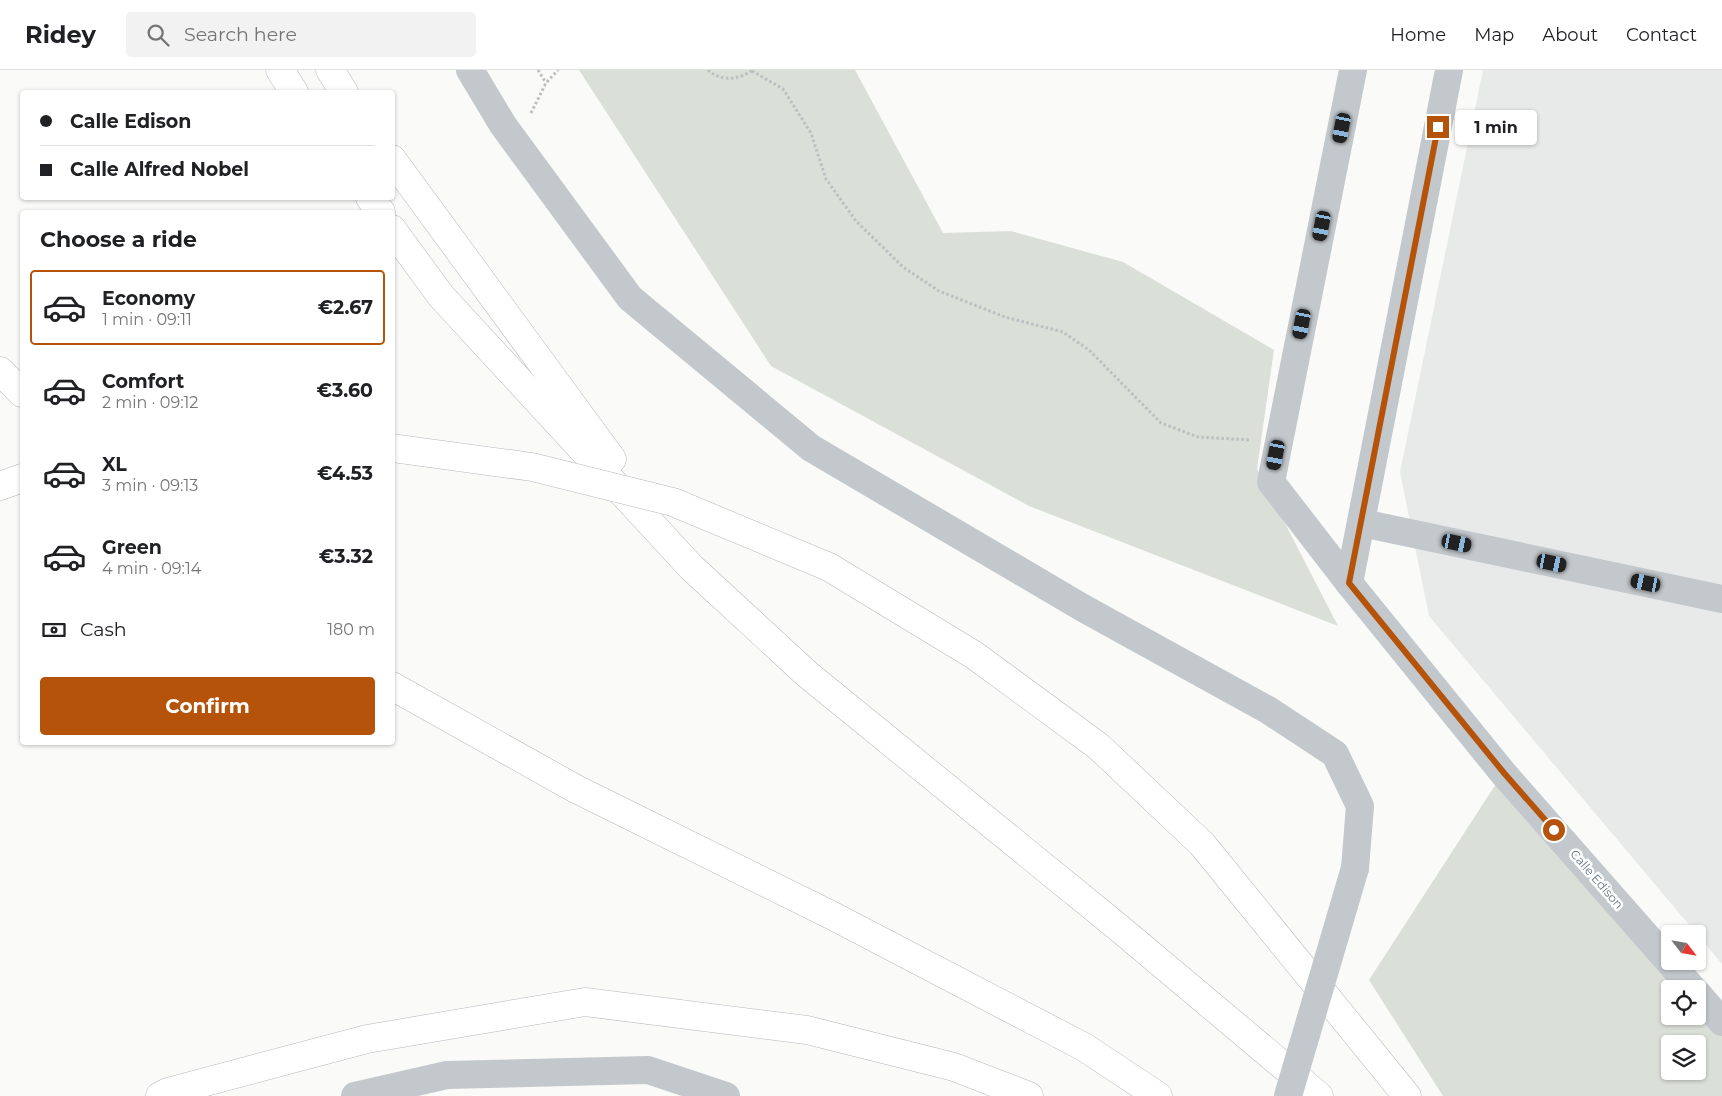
<!DOCTYPE html>
<html lang="en">
<head>
<meta charset="utf-8">
<style>
	body { margin:0; font-family:Montserrat,sans-serif; background:#f2f2f2; color:#202124; height:100vh; display:flex; flex-direction:column; font-size:19px; white-space:nowrap }
	* { box-sizing:border-box; margin:0 }
	p { font-size:16px; color:#757577 }
	.icon { flex:none; width:28px; height:28px; fill:none; stroke:currentColor; stroke-width:2; stroke-linecap:round; stroke-linejoin:round }
	.map { position:relative; flex:1; overflow:hidden }
	.panel { position:absolute; left:20px; top:140px; width:375px; height:535px; display:flex; flex-direction:column; background:#fff; border-radius:5px; box-shadow:0 1px 4px #0004 }
	.panel>* { flex:none }
	.top-card { position:absolute; left:20px; top:20px; width:375px; height:110px; border-radius:5px; box-shadow:0 1px 4px #0004; display:grid; align-content:center; height:110px; padding:0 20px; background:#fff }
	.needle { width:32px; rotate:121deg }
	.controls { position:absolute; left:1661px; top:855px; display:grid; gap:10px }
	.controls a { display:grid; place-items:center; width:45px; height:45px; border-radius:5px; background:#fff; box-shadow:0 1px 4px #0004; font-size:25px }
	.end { position:absolute; width:22px; height:22px; margin:-11px; border:6px solid #b45309; background:#fff; box-shadow:0 0 0 2px #fff }
	.from { border-radius:50% }
	.bubble { position:absolute; height:35px; border-radius:5px; background:#fff; box-shadow:0 1px 4px #0004; font-size:16px; font-weight:700; line-height:35px; text-align:center }
	.car { position:absolute; width:15px; height:30px; margin:-15px -8px; border-radius:6px; box-shadow:0 0 4px 1px #0007; background:linear-gradient(#222 24%,#8ab4d8 0 40%,#222 0 76%,#8ab4d8 0 86%,#222 0) }
	.top-card b { display:flex; align-items:center; gap:18px; height:48px; font-size:19px }
	.top-card b+b { border-top:1px solid #e0e0e0 }
	.top-card i { width:12px; height:12px; background:#202124 }
	ul { padding:0; list-style:none }
	li { display:flex; align-items:center; gap:15px; height:75px; margin:0 10px 8px; padding:0 10px; border:2px solid transparent; border-radius:5px }
	li div { flex:1 }
	li b { display:block; font-size:19px }
	li em { font-style:normal; font-weight:700 }
	li.on { border-color:#b45309 }
	li>.icon { width:45px; height:45px; stroke-width:1.5 }
	h2 { padding:0 20px; font-size:22px; line-height:60px }
	.pay { display:flex; align-items:center; gap:12px; height:55px; padding:0 20px; font-size:19px }
	.pay p { margin-inline-start:auto }
	.cta { display:flex; gap:10px; margin-top:auto; padding:10px 20px }
	.cta a { flex:1; height:58px; border-radius:5px; background:#b45309; color:#fff; font-size:20px; font-weight:700; line-height:58px; text-align:center }
	header { display:flex; align-items:center; gap:30px; box-sizing:border-box; height:70px; padding:0 25px; background:#fff; border-bottom:1px solid #e0e0e0 }
	header strong { font-size:24px }
	nav { display:flex; gap:28px; margin-inline-start:auto; font-size:18px }
	.search { width:350px; height:45px; background:#f2f2f2; display:flex; align-items:center; gap:12px; box-sizing:border-box; padding:0 18px; border-radius:5px; color:#757577; font-size:19px }
	.map>svg:first-child { display:block }
	.built { fill:#e8e9e9 }
	.green { fill:#dadfd7; fill-rule:evenodd }
	.lines { fill:none; stroke-linecap:round; stroke-linejoin:round }
	.highway-casing { stroke:#b4b9bd; stroke-width:29 }
	.path { stroke:#bbbfc2; stroke-width:3; stroke-dasharray:2.5 2.5; stroke-linecap:butt }
	.street { stroke:#c3c8cc; stroke-width:28 }
	.highway { stroke:#fff; stroke-width:28 }
	.highway-bridge-casing { stroke:#b4b9bd; stroke-width:29; stroke-linecap:butt }
	.street-bridge { stroke:#c3c8cc; stroke-width:28 }
	.highway-bridge { stroke:#fff; stroke-width:28 }
	.route { stroke:#b45309; stroke-width:6 }
	.labels { text-anchor:middle; dominant-baseline:central; stroke-width:5; stroke-linejoin:round; paint-order:stroke }
	.street-label { font-size:12px; fill:#657683; stroke:#fff }
</style>
</head>
<body>
<header>
<strong>Ridey</strong>
<div class="search"><svg class="icon" aria-label="search" viewBox="0 0 24 24"><circle cx="10" cy="10" r="6"/><path d="M15 15l6 6"/></svg>Search here</div>
<nav><a>Home</a><a>Map</a><a>About</a><a>Contact</a></nav>
</header>
<div class="map">
<svg width="1722" height="1026" viewBox="0 0 1722 1026">
	<rect width="100%" height="100%" fill="#fafaf8"/>
	<path class="built" d="M1483,0H1722V894L1429,546L1400,402Z"/>
	<g class="green">
		<path d="M579,0H855L943,163L1011,161L1123,192L1274,280L1257,399L1338,556L1029,436L771,296Z"/>
		<path d="M1503,703L1693,919H1670V946H1698V924L1722,952V1026H1443L1369,910ZM1670,974H1698V1001H1670Z"/>
	</g>
	<g class="lines">
		<g class="highway-casing">
			<g id="highway">
				<path d="M280,0L294,22"/>
				<path d="M330,0L344,22"/>
				<path d="M392,89L612,389"/>
				<path d="M370,128L381,142"/>
				<path d="M392,159L441,226L691,497L807,604L1119,858L1319,1026"/>
				<path d="M0,301L22,323"/>
				<path d="M0,416L22,408"/>
				<path d="M392,616L576,719L833,846L1084,977L1158,1026"/>
				<path d="M1202,774L1407,1026"/>
				<path d="M160,1026L168,1022L367,969L585,932L807,960L954,997L1029,1026"/>
			</g>
		</g>
		<g class="path">
			<path d="M538,0L546,13"/>
			<path d="M708,0C721,12 739,10 753,0"/>
			<path d="M752,1L783,19L811,63L826,109L856,151L903,197L939,221L1005,247L1063,262L1089,280L1161,353L1198,367L1251,370"/>
			<path d="M531,43L546,13L558,0"/>
		</g>
		<g class="street">
			<path d="M470,0L503,55L630,228L811,378L1083,538L1268,640L1335,684L1360,736L1355,798"/>
			<path d="M1353,0L1271,412L1349,513L1503,703L1693,919"/>
			<path d="M1362,453L1722,529"/>
			<path d="M1349,513L1449,0"/>
			<path d="M1698,924L1722,952"/>
			<path d="M355,1026L447,1005L648,1000L726,1026"/>
		</g>
		<use href="#highway" class="highway"/>
		<g class="highway-bridge-casing">
			<path id="highway-bridge" d="M392,378L532,397L673,432L829,497L974,585L1098,676L1202,774"/>
		</g>
		<path class="street-bridge" d="M1288,1026L1355,798"/>
		<use href="#highway-bridge" class="highway-bridge"/>
	</g>
	<g class="lines">
		<path class="route" d="M1438,57L1349,513L1504,703L1554,760"/>
	</g>
	<g class="labels">
		<g class="street-label">
			<text transform="translate(1597 809) rotate(49)">Calle Edison</text>
		</g>
	</g>
</svg>
<div class="controls">
<a><svg class="needle" viewBox="-14 -14 28 28"><path d="M0-13l5 13h-10z" fill="#e53935"/><path d="M0 13l5-13h-10z" fill="#757577"/></svg></a>
<a><svg class="icon" aria-label="locate" viewBox="0 0 24 24"><circle cx="12" cy="12" r="6"/><path d="M12 2v4M12 18v4M2 12h4M18 12h4"/></svg></a>
<a><svg class="icon" aria-label="layers" viewBox="0 0 24 24"><path d="M12 4l9 5-9 5-9-5zM3 14l9 5 9-5"/></svg></a>
</div>
<i class="end from" style="left:1554px;top:760px"></i>
<i class="end" style="left:1438px;top:57px"></i>
<div class="bubble" style="left:1455px;top:40px;width:82px">1 min</div>
<i class="car" style="left:1342px;top:58px;rotate:191deg"></i>
<i class="car" style="left:1322px;top:156px;rotate:191deg"></i>
<i class="car" style="left:1302px;top:254px;rotate:191deg"></i>
<i class="car" style="left:1276px;top:385px;rotate:191deg"></i>
<i class="car" style="left:1457px;top:473px;rotate:102deg"></i>
<i class="car" style="left:1552px;top:493px;rotate:102deg"></i>
<i class="car" style="left:1646px;top:513px;rotate:282deg"></i>
<div class="top-card">
<b><i class="from"></i>Calle Edison</b>
<b><i></i>Calle Alfred Nobel</b>
</div>
<section class="panel">
<h2>Choose a ride</h2>
<ul>
<li class="on"><svg class="icon" aria-label="car" viewBox="0 0 24 24"><path d="M5 17H2v-5l4-1 3-4h7l3 4 3 1v5h-3M9 17h6M6 11h13"/><circle cx="7" cy="17" r="2"/><circle cx="17" cy="17" r="2"/></svg><div><b>Economy</b><p>1 min · 09:11</p></div><em>€2.67</em></li>
<li><svg class="icon" aria-label="car" viewBox="0 0 24 24"><path d="M5 17H2v-5l4-1 3-4h7l3 4 3 1v5h-3M9 17h6M6 11h13"/><circle cx="7" cy="17" r="2"/><circle cx="17" cy="17" r="2"/></svg><div><b>Comfort</b><p>2 min · 09:12</p></div><em>€3.60</em></li>
<li><svg class="icon" aria-label="car" viewBox="0 0 24 24"><path d="M5 17H2v-5l4-1 3-4h7l3 4 3 1v5h-3M9 17h6M6 11h13"/><circle cx="7" cy="17" r="2"/><circle cx="17" cy="17" r="2"/></svg><div><b>XL</b><p>3 min · 09:13</p></div><em>€4.53</em></li>
<li><svg class="icon" aria-label="car" viewBox="0 0 24 24"><path d="M5 17H2v-5l4-1 3-4h7l3 4 3 1v5h-3M9 17h6M6 11h13"/><circle cx="7" cy="17" r="2"/><circle cx="17" cy="17" r="2"/></svg><div><b>Green</b><p>4 min · 09:14</p></div><em>€3.32</em></li>
</ul>
<div class="pay"><svg class="icon" aria-label="cash" viewBox="0 0 24 24"><path d="M3 7h18v10H3z"/><circle cx="12" cy="12" r="2"/></svg>Cash<p>180 m</p></div>
<div class="cta"><a>Confirm</a></div>
</section>
</div>
</body>
</html>
